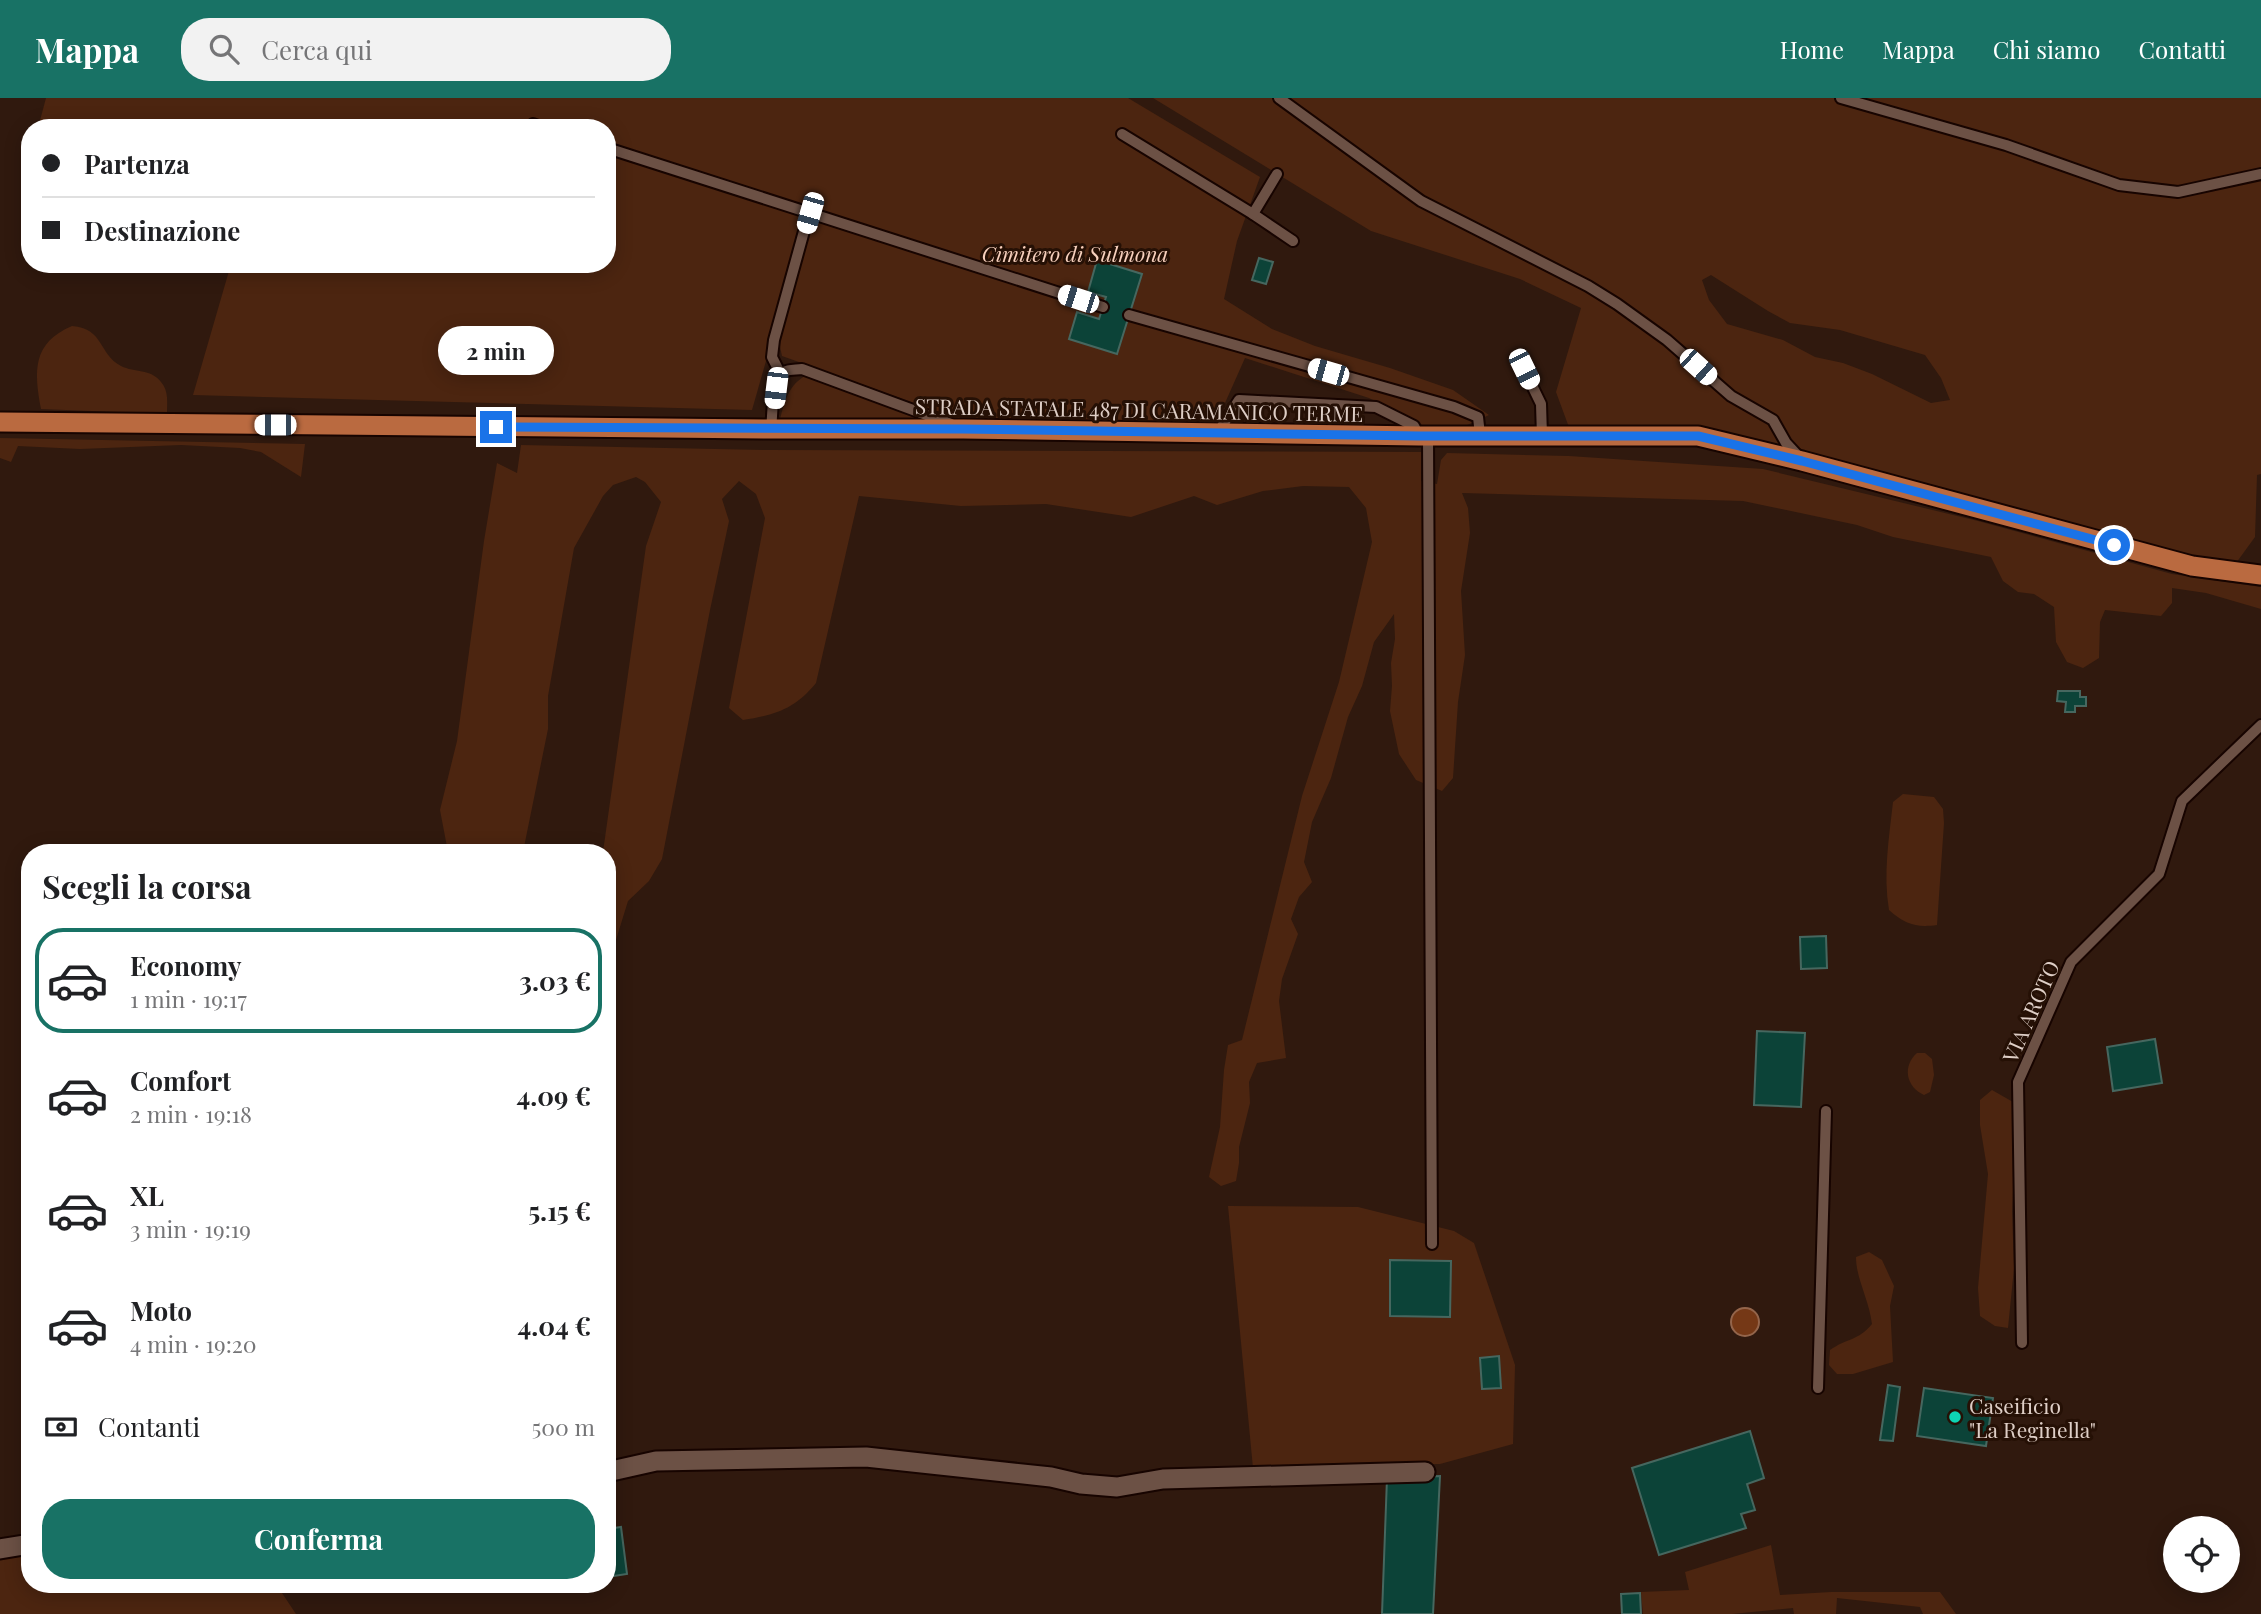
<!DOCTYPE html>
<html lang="it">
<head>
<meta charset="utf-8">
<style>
	body { margin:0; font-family:"Playfair Display",serif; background:#f2f2f2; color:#202124; height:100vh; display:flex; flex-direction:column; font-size:26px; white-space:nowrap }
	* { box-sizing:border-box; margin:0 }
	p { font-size:23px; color:#757577 }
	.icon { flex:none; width:38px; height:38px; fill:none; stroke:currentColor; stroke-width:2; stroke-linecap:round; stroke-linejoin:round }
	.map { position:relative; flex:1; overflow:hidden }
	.details { position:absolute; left:21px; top:746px; width:595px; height:749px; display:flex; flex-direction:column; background:#fff; border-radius:28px; box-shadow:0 4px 18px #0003 }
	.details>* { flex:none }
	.banner { position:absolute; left:21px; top:21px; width:595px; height:154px; border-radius:28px; box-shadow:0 4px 18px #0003; display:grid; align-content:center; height:154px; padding:0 21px; background:#fff }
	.fabs { position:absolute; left:2163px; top:1418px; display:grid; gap:14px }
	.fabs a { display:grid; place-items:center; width:77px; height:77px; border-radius:50%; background:#fff; box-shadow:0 4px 18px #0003; font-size:35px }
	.end { position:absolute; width:32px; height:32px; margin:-16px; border:9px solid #1a73e8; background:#fff; box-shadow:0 0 0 4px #fff }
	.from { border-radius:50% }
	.bubble { position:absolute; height:49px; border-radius:24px; background:#fff; box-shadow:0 4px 18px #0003; font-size:23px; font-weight:700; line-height:49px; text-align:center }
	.car { position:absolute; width:21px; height:42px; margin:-21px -10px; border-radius:9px; box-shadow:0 0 5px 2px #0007; background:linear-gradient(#fff 24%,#345 0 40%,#fff 0 76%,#345 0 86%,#fff 0) }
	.banner b { display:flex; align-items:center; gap:24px; height:66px; font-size:26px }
	.banner b+b { border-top:2px solid #e0e0e0 }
	.banner i { width:18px; height:18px; background:#202124 }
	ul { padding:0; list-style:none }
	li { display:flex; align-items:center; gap:21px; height:105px; margin:0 14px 10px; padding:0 7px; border:4px solid transparent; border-radius:28px }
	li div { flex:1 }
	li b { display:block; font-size:26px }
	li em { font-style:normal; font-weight:700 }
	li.selected { border-color:#187265 }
	li>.icon { width:63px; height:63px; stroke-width:1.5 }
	h2 { padding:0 21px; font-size:32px; line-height:84px }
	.pay { display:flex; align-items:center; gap:18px; height:77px; padding:0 21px; font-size:26px }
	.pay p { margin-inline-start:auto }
	.action { display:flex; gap:14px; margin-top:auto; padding:14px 21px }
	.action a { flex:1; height:80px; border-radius:28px; background:#187265; color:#fff; font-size:28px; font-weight:700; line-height:80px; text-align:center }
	header { display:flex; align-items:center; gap:42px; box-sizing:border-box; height:98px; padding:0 35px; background:#187265; color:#fff }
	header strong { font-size:33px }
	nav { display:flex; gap:38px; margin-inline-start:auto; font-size:24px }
	.search { width:490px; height:63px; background:#f2f2f2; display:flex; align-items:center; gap:18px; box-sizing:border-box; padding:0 24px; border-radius:28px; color:#757577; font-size:26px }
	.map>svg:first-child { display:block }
	.green { fill:#4c2510; fill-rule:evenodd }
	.water { fill:#753816; stroke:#94654b; stroke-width:2 }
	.building { fill:#0c4338; stroke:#46675f; stroke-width:2 }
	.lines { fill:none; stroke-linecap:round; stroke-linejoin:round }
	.service-casing { stroke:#170400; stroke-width:14 }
	.minor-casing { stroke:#170400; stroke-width:23 }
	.primary-casing { stroke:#170400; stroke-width:23 }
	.service { stroke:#6c5145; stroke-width:10 }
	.minor { stroke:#6c5145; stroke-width:19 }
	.primary { stroke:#ba6a40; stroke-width:19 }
	.route { stroke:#1a73e8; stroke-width:9 }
	.poi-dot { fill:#0ed5b4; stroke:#251005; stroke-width:2.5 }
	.labels { text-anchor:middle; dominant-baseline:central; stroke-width:6; stroke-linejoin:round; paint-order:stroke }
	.park-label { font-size:21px; font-style:italic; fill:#f7d0bd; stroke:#251005 }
	.street-label { font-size:21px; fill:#decec6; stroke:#251005 }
	.poi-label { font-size:21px; fill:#decec6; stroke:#251005; text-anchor:start }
</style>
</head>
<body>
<header>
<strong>Mappa</strong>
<div class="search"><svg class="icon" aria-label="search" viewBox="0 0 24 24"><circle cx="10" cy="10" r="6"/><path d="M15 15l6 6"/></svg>Cerca qui</div>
<nav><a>Home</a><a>Mappa</a><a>Chi siamo</a><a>Contatti</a></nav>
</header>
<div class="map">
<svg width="2261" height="1516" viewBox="0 0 2261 1516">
	<rect width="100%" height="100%" fill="#30190e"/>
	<g class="green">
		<path d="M46,0H1128L1260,79L1237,143L1224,201L1272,231L1315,248L1390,270L1453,292L1489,317L1465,328H1424L1369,300L1245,260L1217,323L968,324L782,258L779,244L772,242L752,312L193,297L231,166H607V30H38Z"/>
		<path d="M1153,0H2261V376L2257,377L2255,439L2231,472L1698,338L1570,332L1556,294L1581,210L1520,181L1371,133ZM1711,177L1768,213L1790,225L1840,232L1925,257L1941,280L1950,302L1931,305L1872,276L1843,265L1815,259L1783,242L1727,226L1709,202L1702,182Z"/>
		<path d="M72,228C105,231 98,256 121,268C135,275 150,270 161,284C169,293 167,305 167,316L41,311C34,273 32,245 72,228Z"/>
		<path d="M805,278L926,323L779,325C784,307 787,288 805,278Z"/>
		<path d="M0,340L305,346L301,379L261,354L240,350L181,347L80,351L18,348L11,364L0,360Z"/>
		<path d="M521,347L766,352L1422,354L1421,383L1437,386L1441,362L1447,355L1569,358L1763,371L1978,423L2172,476L2261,489V511L2206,495L2172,490V505L2161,518L2105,512L2100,524L2099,560L2083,570L2067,564L2056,544L2054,509L2034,496L2018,494L2003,483L1991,459L1893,439L1857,427L1743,403L1462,395L1468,410L1470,435L1461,493L1465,557L1458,604L1453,680L1442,693L1416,682L1399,656L1390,613L1392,588L1391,565L1395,541L1394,516L1374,544L1362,588L1348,619L1331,680L1312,724L1304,764L1312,784L1299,799L1291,821L1298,836L1282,881L1279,903L1286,960L1257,965L1249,984L1250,1005L1239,1049V1065L1236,1083L1221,1088L1209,1079L1220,1029L1224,972L1228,947L1242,942L1302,698L1339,584L1372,444L1366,410L1349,389L1303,388L1263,393L1217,407L1194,398L1131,419L1046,406L961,408L859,398L816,585C795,611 775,617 743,622L729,610L765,420L756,396L739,383L722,401L729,423L710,512L662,761L649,783L628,803L607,871V754H603L646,448L661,404L645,384L636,379L613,387L603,398L574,450L548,598V631L523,754H448L440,712L457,643L484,443L497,365L517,375Z"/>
		<path d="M1903,696L1934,699L1943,711L1944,725L1937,827C1916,830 1905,826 1889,812C1883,776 1889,740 1893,704Z"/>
		<path d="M1917,955H1925L1932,961L1934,977L1930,994L1924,997C1906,989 1902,968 1917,955Z"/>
		<path d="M1992,992L2013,1004L2016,1024L2012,1114L2014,1170L2008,1230L1995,1228L1980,1218L1978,1190L1988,1076L1980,1027V1002Z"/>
		<path d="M1228,1108L1358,1109L1454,1133L1474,1145L1515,1267L1513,1346L1440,1366L1253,1370Z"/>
		<path d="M1869,1154L1882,1162L1894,1188L1890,1208L1893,1264L1853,1276H1837L1829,1267L1830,1252C1847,1240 1858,1243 1872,1226C1869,1201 1856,1181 1856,1159Z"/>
		<path d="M1771,1447L1780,1497L1831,1494H1940L1956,1516H1923L1920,1509L1837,1500L1836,1516H1794L1793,1510L1732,1516H1643L1641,1494L1689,1492L1685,1474Z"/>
		<path d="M30,1448V1486H276L296,1516H0V1452Z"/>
	</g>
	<circle class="water" cx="1745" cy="1224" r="14"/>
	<g class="building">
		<path d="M1259,160L1273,164L1266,186L1252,182Z"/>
		<path d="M1097,162L1142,176L1117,256L1069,241L1077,214L1099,221L1106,199L1088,194Z"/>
		<path d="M2058,593H2080V599H2086V608H2075V614H2065L2066,604L2057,603Z"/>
		<path d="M1826,838L1827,870L1801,871L1800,839Z"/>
		<path d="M1757,933L1805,935L1801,1009L1754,1007Z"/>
		<path d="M2155,941L2162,985L2113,993L2107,949Z"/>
		<path d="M1390,1162L1451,1163L1450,1219L1390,1218Z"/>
		<path d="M1499,1258L1501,1290L1482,1291L1480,1260Z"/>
		<path d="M1888,1287L1900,1289L1893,1343L1880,1342Z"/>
		<path d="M1924,1290L1993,1300L1986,1348L1917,1338Z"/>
		<path d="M1750,1333L1764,1380L1747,1386L1755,1412L1741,1416L1746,1430L1659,1457L1632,1370Z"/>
		<path d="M1440,1378L1433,1516H1382L1387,1380Z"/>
		<path d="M621,1429L627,1476L607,1479V1431Z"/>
		<path d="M494,1486H559L495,1494Z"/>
		<path d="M1640,1495L1641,1516H1622L1621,1496Z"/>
	</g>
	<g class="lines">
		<g class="service-casing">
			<g id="service">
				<path d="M1279,0L1421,103L1588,188L1617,206L1667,242L1731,298L1773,322L1786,345L1799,359"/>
				<path d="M1841,0L2006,47L2119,87L2178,94L2261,76"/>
				<path d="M533,26L544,30"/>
				<path d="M1122,36L1253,116L1293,143"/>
				<path d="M607,50L1103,209"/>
				<path d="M1253,116L1277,76"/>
				<path d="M1129,217L1454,309L1478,319L1480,337"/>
				<path d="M1524,271L1541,306L1542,338"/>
				<path d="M781,277L772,259L774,242L809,115"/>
				<path d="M771,331C773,316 771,284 784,274C789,271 796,272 802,271L951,326"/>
				<path d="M1217,336L1239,302L1376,309L1414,328L1419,338"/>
				<path d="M1428,338L1432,1146"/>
				<path d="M2022,1245L2018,984L2071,864L2159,776L2182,703L2261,627"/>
				<path d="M1818,1290L1826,1013"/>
			</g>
		</g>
		<g class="minor-casing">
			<g id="minor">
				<path d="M607,1374L656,1363L866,1359L1051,1379L1081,1386L1117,1389L1163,1381L1425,1374"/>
				<path d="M0,1451L30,1446"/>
			</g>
		</g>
		<g class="primary-casing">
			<path id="primary" d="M0,324L771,331H963L1419,338H1698L1802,363L2192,468L2261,477"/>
		</g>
		<use href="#service" class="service"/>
		<use href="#minor" class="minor"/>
		<use href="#primary" class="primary"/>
	</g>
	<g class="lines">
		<path class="route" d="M496,329L963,331L1419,338H1698L1802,363L2114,447"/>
	</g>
	<circle class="poi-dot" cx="1955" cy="1319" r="7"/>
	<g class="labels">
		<g class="park-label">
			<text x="1075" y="155">Cimitero di Sulmona</text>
		</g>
		<g class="street-label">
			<text transform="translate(1139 311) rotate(1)">STRADA STATALE 487 DI CARAMANICO TERME</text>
			<text transform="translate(2030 913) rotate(-66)">VIA AROTO</text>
		</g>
		<g class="poi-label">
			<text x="1969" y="1307">Caseificio<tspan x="1969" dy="24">"La Reginella"</tspan></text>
		</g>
	</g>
</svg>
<div class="fabs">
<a><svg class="icon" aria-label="locate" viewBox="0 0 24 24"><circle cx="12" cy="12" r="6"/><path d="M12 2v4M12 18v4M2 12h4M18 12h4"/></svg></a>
</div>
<i class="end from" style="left:2114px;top:447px"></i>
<i class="end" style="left:496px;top:329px"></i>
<div class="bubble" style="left:438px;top:228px;width:116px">2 min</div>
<i class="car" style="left:810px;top:115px;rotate:196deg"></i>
<i class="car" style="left:1078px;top:201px;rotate:288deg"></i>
<i class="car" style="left:1698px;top:269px;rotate:132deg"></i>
<i class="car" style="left:1524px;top:271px;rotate:154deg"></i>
<i class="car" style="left:1328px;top:274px;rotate:286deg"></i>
<i class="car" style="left:776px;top:290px;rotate:187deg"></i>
<i class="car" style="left:275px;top:327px;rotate:270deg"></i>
<div class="banner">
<b><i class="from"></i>Partenza</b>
<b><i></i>Destinazione</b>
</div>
<section class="details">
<h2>Scegli la corsa</h2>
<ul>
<li class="selected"><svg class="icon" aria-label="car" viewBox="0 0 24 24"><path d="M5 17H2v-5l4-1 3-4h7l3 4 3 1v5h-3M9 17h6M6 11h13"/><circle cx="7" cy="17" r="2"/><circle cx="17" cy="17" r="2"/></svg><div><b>Economy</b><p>1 min · 19:17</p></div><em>3.03 €</em></li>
<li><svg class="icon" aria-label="car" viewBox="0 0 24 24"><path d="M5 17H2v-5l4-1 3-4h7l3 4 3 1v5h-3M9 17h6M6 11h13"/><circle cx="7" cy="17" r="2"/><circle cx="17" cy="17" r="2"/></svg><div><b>Comfort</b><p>2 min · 19:18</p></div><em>4.09 €</em></li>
<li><svg class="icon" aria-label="car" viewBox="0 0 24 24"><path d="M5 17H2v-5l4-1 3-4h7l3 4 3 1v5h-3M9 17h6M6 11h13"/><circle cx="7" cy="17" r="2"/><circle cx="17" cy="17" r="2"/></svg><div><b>XL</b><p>3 min · 19:19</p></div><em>5.15 €</em></li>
<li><svg class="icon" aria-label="car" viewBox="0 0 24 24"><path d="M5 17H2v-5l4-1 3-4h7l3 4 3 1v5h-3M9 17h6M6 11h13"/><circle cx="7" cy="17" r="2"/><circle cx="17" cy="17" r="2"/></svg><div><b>Moto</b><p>4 min · 19:20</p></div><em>4.04 €</em></li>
</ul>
<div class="pay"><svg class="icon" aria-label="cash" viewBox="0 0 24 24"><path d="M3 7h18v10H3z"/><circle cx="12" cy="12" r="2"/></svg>Contanti<p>500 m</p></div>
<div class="action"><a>Conferma</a></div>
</section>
</div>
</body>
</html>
